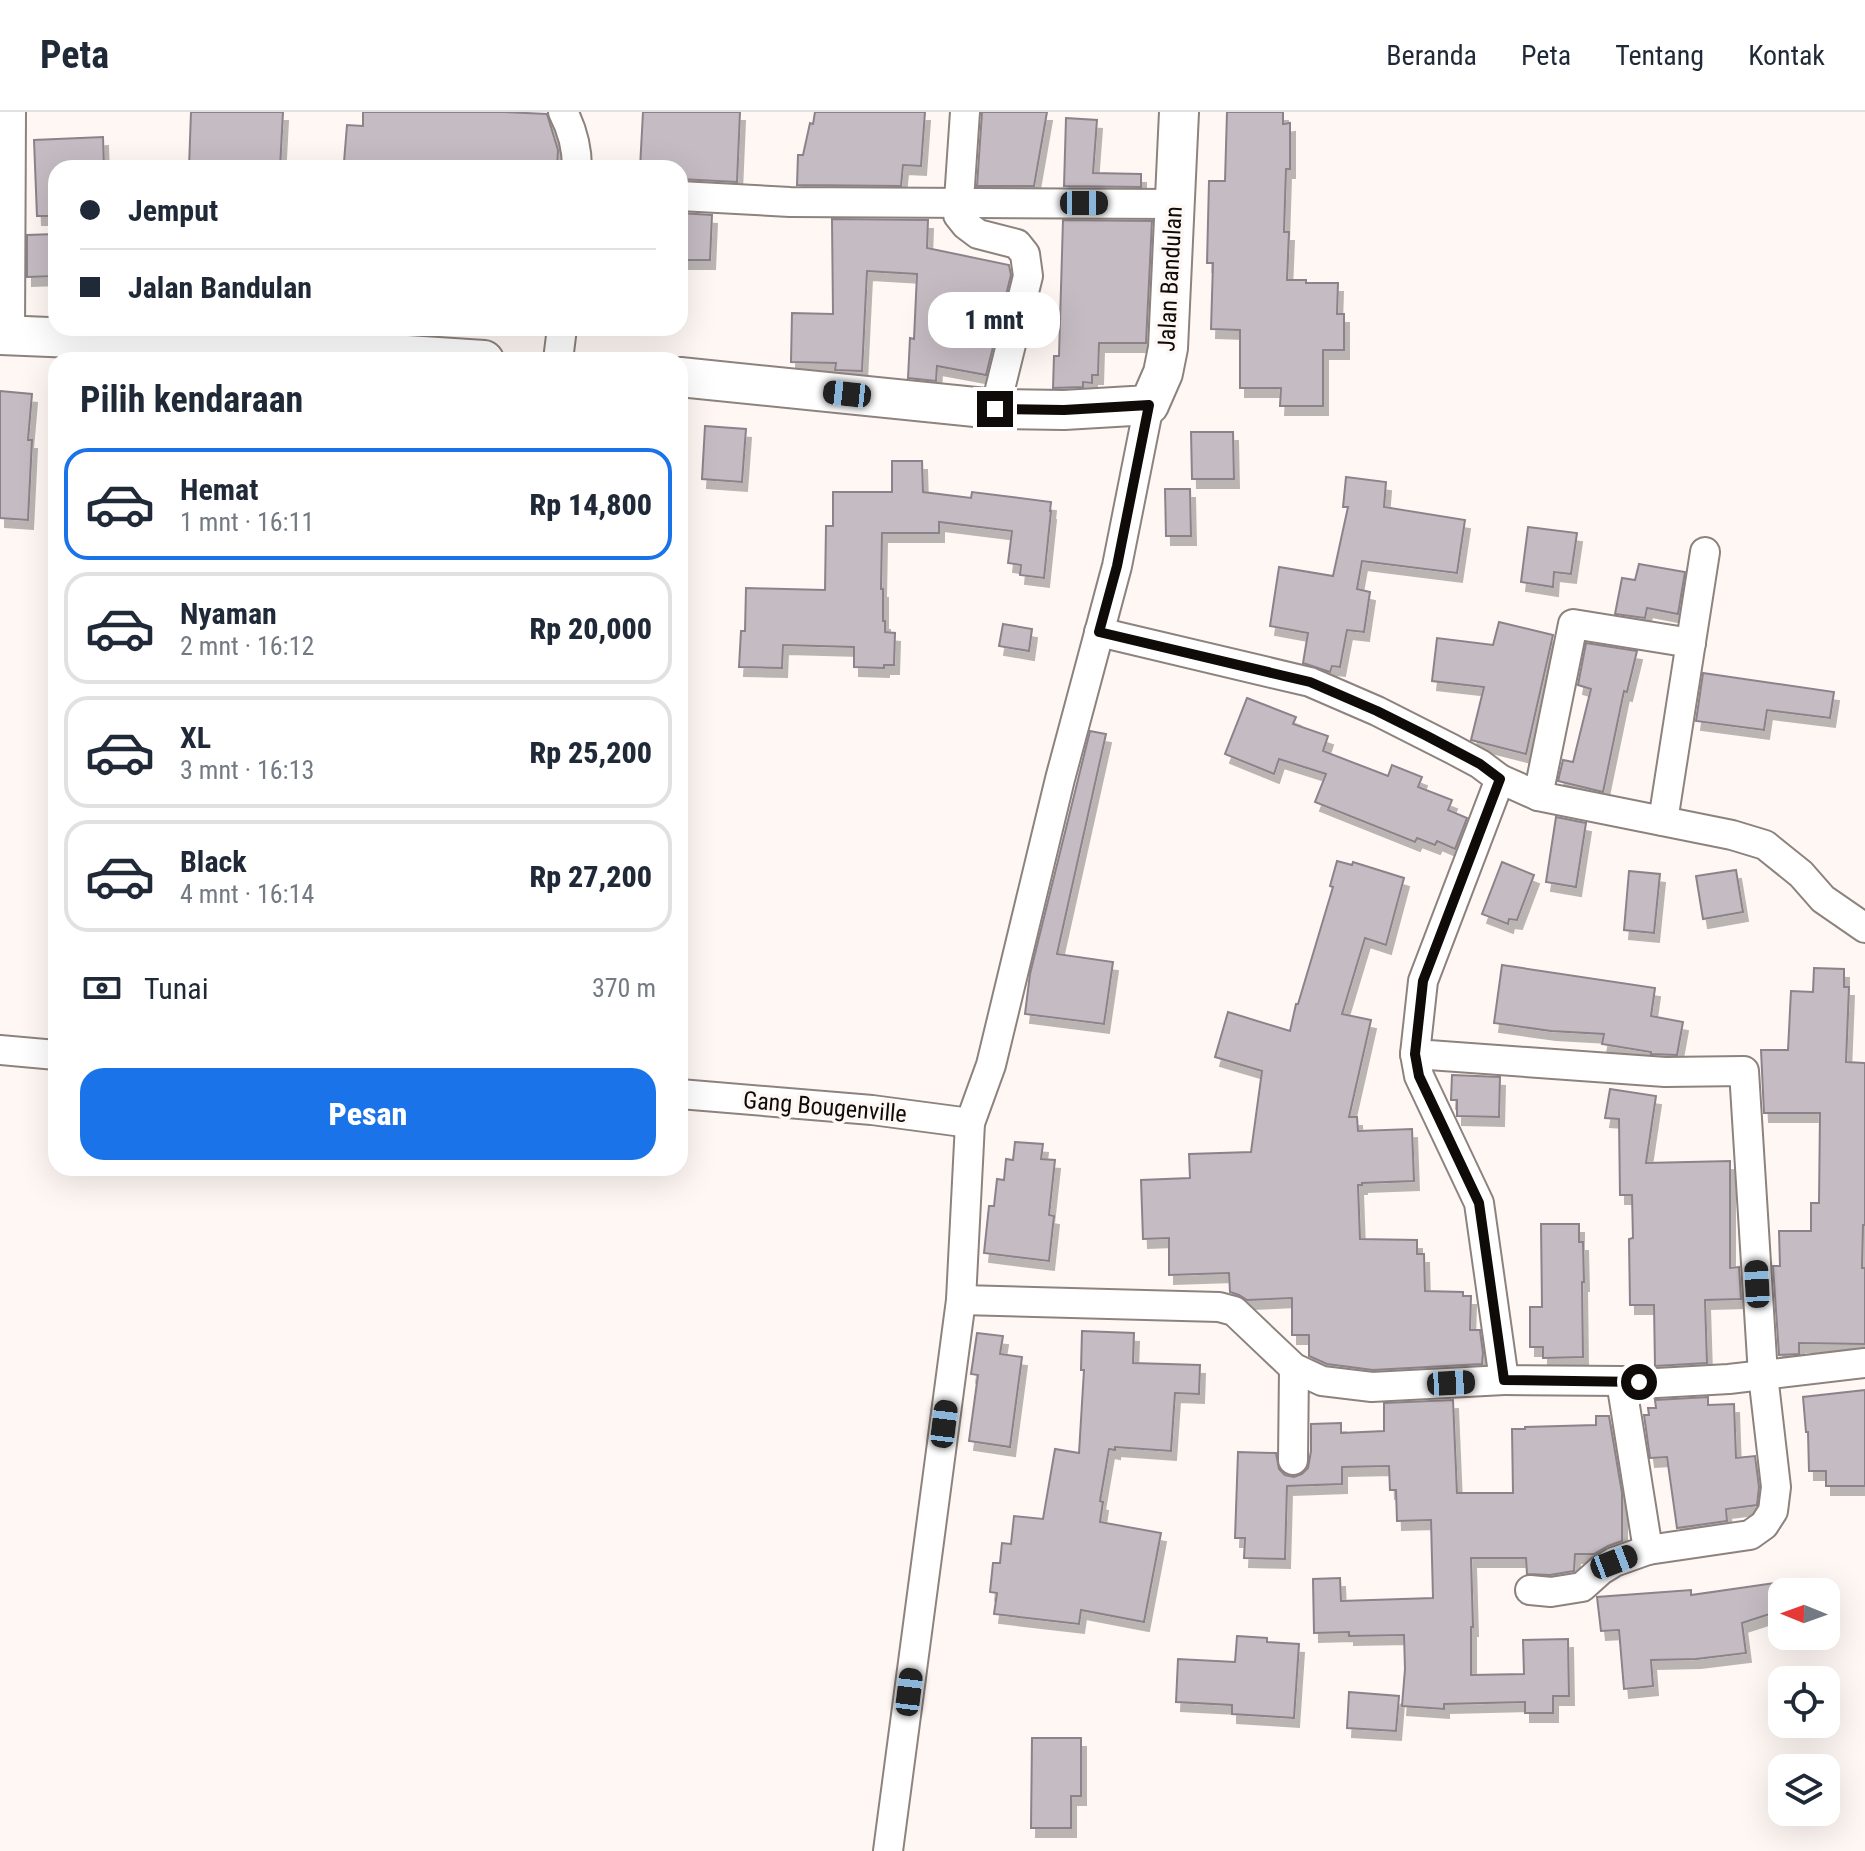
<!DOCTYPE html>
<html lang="id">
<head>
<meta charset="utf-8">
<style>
	body { margin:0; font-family:"Roboto Condensed",sans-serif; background:#f2f2f3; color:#1f2937; height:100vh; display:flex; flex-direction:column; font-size:30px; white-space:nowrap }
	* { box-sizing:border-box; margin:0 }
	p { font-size:26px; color:#747a83 }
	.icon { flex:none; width:44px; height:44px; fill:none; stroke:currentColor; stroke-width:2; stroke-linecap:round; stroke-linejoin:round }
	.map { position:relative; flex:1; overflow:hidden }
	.side { position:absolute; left:48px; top:240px; width:640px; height:824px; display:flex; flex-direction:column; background:#fff; border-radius:24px; box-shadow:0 8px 32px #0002 }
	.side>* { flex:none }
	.banner { position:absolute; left:48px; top:48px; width:640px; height:176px; border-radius:24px; box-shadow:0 8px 32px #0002; display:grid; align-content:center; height:176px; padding:0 32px; background:#fff }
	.needle { width:52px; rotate:271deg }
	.buttons { position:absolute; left:1768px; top:1466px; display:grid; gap:16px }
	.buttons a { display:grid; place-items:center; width:72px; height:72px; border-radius:16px; background:#fff; box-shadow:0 8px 32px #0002; font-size:40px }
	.end { position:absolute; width:36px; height:36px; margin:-18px; border:10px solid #0e0b09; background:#fff; box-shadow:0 0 0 4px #fff }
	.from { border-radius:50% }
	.bubble { position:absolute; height:56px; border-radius:24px; background:#fff; box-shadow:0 8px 32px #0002; font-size:26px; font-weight:800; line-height:56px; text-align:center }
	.car { position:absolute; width:24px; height:48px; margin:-24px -12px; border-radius:10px; box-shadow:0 0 6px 2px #0007; background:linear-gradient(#222 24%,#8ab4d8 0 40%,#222 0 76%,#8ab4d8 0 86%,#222 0) }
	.banner b { display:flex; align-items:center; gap:28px; height:76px; font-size:30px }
	.banner b+b { border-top:2px solid #e0e1e3 }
	.banner i { width:20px; height:20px; background:#1f2937 }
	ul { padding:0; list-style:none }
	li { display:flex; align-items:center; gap:24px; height:112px; margin:0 16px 12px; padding:0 16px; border:4px solid #e0e1e3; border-radius:24px }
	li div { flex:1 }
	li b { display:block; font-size:30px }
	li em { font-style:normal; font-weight:800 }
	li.current { border-color:#1a73e8 }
	li>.icon { width:72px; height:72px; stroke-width:1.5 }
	h2 { padding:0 32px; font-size:36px; line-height:96px }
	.pay { display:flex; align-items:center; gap:20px; height:88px; padding:0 32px; font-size:30px }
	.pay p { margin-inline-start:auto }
	.primary-button { display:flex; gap:16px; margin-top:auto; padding:16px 32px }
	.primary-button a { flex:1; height:92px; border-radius:24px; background:#1a73e8; color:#fff; font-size:32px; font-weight:800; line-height:92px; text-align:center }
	header { display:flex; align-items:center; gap:48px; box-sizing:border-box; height:112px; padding:0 40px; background:#fff; border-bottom:2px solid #e0e1e3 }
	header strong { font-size:38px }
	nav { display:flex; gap:44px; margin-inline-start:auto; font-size:28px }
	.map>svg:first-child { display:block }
	.building { fill:#c5bbc2; stroke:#8c838a; stroke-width:2; filter:url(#shadow) }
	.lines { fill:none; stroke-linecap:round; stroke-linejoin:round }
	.street-casing { stroke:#8d827d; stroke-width:32 }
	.secondary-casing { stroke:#8d827d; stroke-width:42 }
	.street { stroke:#fff; stroke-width:28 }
	.secondary { stroke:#fff; stroke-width:38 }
	.route { stroke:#0e0b09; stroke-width:10 }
	.labels { text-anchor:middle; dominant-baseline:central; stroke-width:7; stroke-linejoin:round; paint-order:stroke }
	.street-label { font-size:24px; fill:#0e0b09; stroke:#fef7f4 }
</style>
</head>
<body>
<header>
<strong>Peta</strong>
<nav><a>Beranda</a><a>Peta</a><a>Tentang</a><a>Kontak</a></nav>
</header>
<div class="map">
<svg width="1865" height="1739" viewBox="0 0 1865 1739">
	<defs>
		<filter id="shadow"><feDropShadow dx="5" dy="9" stdDeviation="0" flood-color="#0004"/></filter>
	</defs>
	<rect width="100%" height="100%" fill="#fef7f4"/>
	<g class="building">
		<path d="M191,0H283L280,56H189Z"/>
		<path d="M363,0H504L547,2L558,38L557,56H352L353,50H344L347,13L363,14Z"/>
		<path d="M643,0H740L737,70L680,67V56H640Z"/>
		<path d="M815,0H925L921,54L903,53L901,74L797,73L798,43H803L810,11L813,12Z"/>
		<path d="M982,0H1047L1034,74H977Z"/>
		<path d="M1227,0H1283V12L1290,11V57H1286L1284,120H1289L1287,168H1306V171H1338L1337,202H1344V238H1323V294H1280L1281,276H1240V218L1211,217L1213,151H1207L1209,69H1225Z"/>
		<path d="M1066,6L1097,8L1093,61L1141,62V75L1064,74Z"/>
		<path d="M103,25L104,56H56V104H37L34,28Z"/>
		<path d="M680,101L712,103L710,148H680Z"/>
		<path d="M832,107L928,108L927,136L1009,153L1011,163L986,263L937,254L936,269L908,266L910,226L914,227L917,162L867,159L862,259L835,258L836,251L791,250L792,201L833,202Z"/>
		<path d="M1063,108L1152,109L1146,231H1099L1098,263H1092V271L1083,270V275L1053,276L1054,244H1059Z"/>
		<path d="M56,122V164L27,165V123Z"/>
		<path d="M0,279L32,282L28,328H32L28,408L0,406Z"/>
		<path d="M705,314L746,317L742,370L702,367Z"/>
		<path d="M1191,320H1233L1234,367H1192Z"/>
		<path d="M892,349H922L923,380L971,386L972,380L1051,390L1050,399H1051L1044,466L1020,463L1021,453L1008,451L1012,419L939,410V421H882L881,477H883V509H885V520L895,521L894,553H884V556L854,555V535L783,533L782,556L739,555L741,519H745L746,476L825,478L826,414H833V380H892Z"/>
		<path d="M1346,365L1386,370L1384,395L1465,408L1457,461L1362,449L1357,477L1370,480L1364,520L1347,518L1340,555L1332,554L1330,560L1303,551L1308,521L1270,514L1279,455L1333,464L1348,395H1343Z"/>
		<path d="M1165,377H1190L1191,424H1166Z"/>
		<path d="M1528,415L1577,421L1571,462L1554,460L1553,475L1521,470Z"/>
		<path d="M1639,452L1685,460L1678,502L1647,496L1645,506L1615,502L1622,466L1635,468Z"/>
		<path d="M1499,510L1553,523L1526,642L1471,628L1484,575L1432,569L1437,526L1493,533Z"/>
		<path d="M1003,512L1032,517L1029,539L999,534Z"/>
		<path d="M1586,531L1637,539L1627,580L1624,579L1603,680L1558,669L1563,648L1573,650L1591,577L1578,573Z"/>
		<path d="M1703,561L1834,580L1830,606L1767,598L1764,618L1696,609Z"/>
		<path d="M1247,586L1296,605L1293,612L1328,624L1323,639L1388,664L1392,653L1422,665L1418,675L1452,688L1448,698L1467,706L1455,737L1437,729L1435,733L1417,726L1415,730L1315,690L1326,662L1279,647L1274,662L1225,642Z"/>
		<path d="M1090,619L1106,622L1057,842L1113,850L1104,912L1025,902L1030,862Z"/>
		<path d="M1556,705L1586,711L1576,775L1546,770Z"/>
		<path d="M1337,749L1352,753L1353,750L1404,766L1386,833L1365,826L1342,902L1371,908L1349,1005H1357L1358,1019L1412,1017L1414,1069L1362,1071V1073H1358L1360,1127L1417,1128V1142H1424L1425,1179L1463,1180V1184H1471L1470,1218H1480L1483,1241L1482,1252L1373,1258L1327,1252L1309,1244V1223H1292V1186L1247,1188L1239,1183L1230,1180L1229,1161L1169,1163V1126L1143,1127L1141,1068L1190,1066L1189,1042L1251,1040L1262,959L1215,945L1228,900L1290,919L1296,892H1298L1333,775L1330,774Z"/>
		<path d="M1502,750L1534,763L1517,808L1509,807L1508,812L1482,802Z"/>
		<path d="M1736,758L1743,800L1703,807L1696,764Z"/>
		<path d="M1629,759L1660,762L1654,821L1624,818Z"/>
		<path d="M1502,853L1655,876L1651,904L1683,910L1677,943L1651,942V940L1602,932L1604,922L1551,919L1494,911Z"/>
		<path d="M1814,856L1844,857V875H1849L1846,950L1865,951V1113H1863L1862,1156H1865V1232L1799,1231V1242L1779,1243L1773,1154H1780L1779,1119H1811V1091H1819L1820,1001H1764L1761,938H1788L1791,879L1813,880Z"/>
		<path d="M1452,963L1500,965L1499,1005L1457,1004V988H1451Z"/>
		<path d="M1610,977L1656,984L1646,1051L1730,1049V1156L1739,1155L1741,1187L1705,1188L1707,1251L1655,1254L1654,1193H1630L1629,1127L1633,1126L1632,1083H1620L1619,1007L1605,1006Z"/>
		<path d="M1015,1030L1043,1032L1041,1047L1055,1048L1049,1103L1054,1104L1049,1149L984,1141L989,1094H994L997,1067L1004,1068L1006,1047L1013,1048Z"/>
		<path d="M1541,1112H1579V1130H1583L1584,1170H1582L1583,1245L1543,1246V1235H1530V1195H1542Z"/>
		<path d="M1082,1219L1134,1221L1133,1251L1200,1253L1199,1282L1175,1281L1171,1339L1115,1335V1338L1109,1337L1100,1389L1103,1390L1100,1410L1161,1421L1144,1510L1081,1498L1079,1512L994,1502L997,1481L990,1480L993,1451H1000L1002,1431L1011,1432L1014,1404L1043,1407L1055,1337L1079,1341L1084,1258H1081Z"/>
		<path d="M977,1221L1003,1224L1000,1242L1022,1245L1010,1335L969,1329L978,1263L971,1262Z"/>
		<path d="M1865,1278V1374H1826V1359H1809L1808,1320H1806L1803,1285Z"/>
		<path d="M1708,1285V1293L1734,1292L1736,1346L1755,1344L1759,1375L1757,1393L1726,1397L1727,1409L1677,1416L1667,1345L1650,1346L1644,1303H1649L1648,1296H1656L1655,1288Z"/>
		<path d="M1453,1288L1457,1381H1513L1512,1317H1525V1315L1596,1313V1304H1609L1622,1381V1429L1608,1434L1594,1442H1575L1574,1459L1550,1463L1527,1462L1526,1446H1471L1473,1515H1471V1563L1524,1562L1523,1528L1568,1527L1569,1584H1553V1601H1525V1590L1444,1592V1597L1402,1594L1405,1557L1404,1523L1349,1524V1520L1314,1521L1313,1467L1340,1466L1341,1489L1433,1486L1431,1408L1397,1409L1396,1378H1390L1389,1354L1342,1355V1372L1287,1374L1285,1447L1244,1446L1245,1426H1235L1238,1340L1276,1341L1279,1357L1285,1363L1294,1365L1302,1362L1308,1356L1311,1339V1312L1341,1311V1321L1384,1319V1291Z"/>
		<path d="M1782,1470V1498L1742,1511L1746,1541L1696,1547L1651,1548L1653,1574L1624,1577L1619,1518L1601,1519L1597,1485L1691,1478V1483Z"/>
		<path d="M1237,1524L1267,1526V1530L1299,1532L1294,1606L1232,1602V1593L1176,1590L1178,1547L1235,1550Z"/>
		<path d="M1349,1580L1399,1584L1396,1619L1347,1616Z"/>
		<path d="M1032,1626H1081V1684H1071V1716H1031Z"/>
	</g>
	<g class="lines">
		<g class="street-casing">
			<g id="street">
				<path d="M563,0C572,17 577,37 577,56"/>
				<path d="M965,0L958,103L966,113L978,122L1017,132L1025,142L1028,164L995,297"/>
				<path d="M680,84L790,90L1174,92"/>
				<path d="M10,222L11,0"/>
				<path d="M558,248L562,216"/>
				<path d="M1099,520L1310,570L1377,599L1452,637L1480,652L1500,667L1423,869L1415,942L1665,960L1744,959L1763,1263L1776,1375L1773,1399L1764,1413L1750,1423L1648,1438"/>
				<path d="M1500,667L1538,684L1732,723L1765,733L1801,762L1823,787L1865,816"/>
				<path d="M1538,684L1573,512L1691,531"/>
				<path d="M1663,709L1705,440"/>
				<path d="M0,938L56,943"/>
				<path d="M1415,942L1419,964L1479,1091L1504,1268L1621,1269L1657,1271L1729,1267L1865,1251"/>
				<path d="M680,982L872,998L970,1011"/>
				<path d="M961,1188L1219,1195L1234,1199L1294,1256L1322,1269L1372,1275L1504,1268"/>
				<path d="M1293,1348L1294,1256"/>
				<path d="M1530,1478L1551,1480L1582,1475L1601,1458L1614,1450L1648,1438L1621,1269"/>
				<path d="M888,1739L961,1188L970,1011L991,953L1060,667L1117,454L1149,293"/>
			</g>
		</g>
		<g class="secondary-casing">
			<g id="secondary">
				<path d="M0,223L267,234L484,248"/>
				<path d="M680,265L995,297L1064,298L1149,293L1163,261L1168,236L1179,0"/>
			</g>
		</g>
		<use href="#street" class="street"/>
		<use href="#secondary" class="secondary"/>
	</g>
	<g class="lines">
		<path class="route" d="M995,297L1064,298L1149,293L1117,454L1099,520L1310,570L1377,599L1427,624L1480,652L1500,667L1423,869L1415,942L1419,964L1479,1091L1504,1268L1639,1270"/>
	</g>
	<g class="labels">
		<g class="street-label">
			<text transform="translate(1170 167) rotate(-87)">Jalan Bandulan</text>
			<text transform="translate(825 995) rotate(5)">Gang Bougenville</text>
		</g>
	</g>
</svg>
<div class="buttons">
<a><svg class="needle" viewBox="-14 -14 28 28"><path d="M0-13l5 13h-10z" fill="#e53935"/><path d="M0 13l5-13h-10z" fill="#747a83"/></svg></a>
<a><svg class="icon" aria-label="locate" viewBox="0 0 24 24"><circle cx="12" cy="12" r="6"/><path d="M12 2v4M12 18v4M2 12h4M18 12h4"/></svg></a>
<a><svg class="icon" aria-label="layers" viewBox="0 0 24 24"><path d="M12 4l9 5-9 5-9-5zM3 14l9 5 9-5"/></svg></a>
</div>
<i class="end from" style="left:1639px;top:1270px"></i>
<i class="end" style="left:995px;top:297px"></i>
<div class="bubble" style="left:928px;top:180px;width:132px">1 mnt</div>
<i class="car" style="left:1084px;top:91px;rotate:90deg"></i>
<i class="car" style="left:847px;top:282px;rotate:276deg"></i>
<i class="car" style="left:1757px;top:1172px;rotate:357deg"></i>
<i class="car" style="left:1451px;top:1271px;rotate:87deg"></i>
<i class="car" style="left:944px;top:1312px;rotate:7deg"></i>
<i class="car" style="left:1614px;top:1450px;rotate:69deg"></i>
<i class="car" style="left:909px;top:1580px;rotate:7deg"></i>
<div class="banner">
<b><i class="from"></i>Jemput</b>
<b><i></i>Jalan Bandulan</b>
</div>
<section class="side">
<h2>Pilih kendaraan</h2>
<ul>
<li class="current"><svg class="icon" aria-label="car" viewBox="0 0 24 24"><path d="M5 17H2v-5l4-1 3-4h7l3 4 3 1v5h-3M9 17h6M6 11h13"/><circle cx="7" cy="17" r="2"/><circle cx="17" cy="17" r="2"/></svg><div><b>Hemat</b><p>1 mnt · 16:11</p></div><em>Rp 14,800</em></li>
<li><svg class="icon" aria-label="car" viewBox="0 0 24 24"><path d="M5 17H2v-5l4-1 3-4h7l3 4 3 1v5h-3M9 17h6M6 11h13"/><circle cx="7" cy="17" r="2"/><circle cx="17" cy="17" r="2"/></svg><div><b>Nyaman</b><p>2 mnt · 16:12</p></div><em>Rp 20,000</em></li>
<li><svg class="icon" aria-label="car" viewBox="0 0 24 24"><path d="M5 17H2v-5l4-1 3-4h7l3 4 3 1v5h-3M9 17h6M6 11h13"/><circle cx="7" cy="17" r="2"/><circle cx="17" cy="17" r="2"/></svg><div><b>XL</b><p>3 mnt · 16:13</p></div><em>Rp 25,200</em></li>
<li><svg class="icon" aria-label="car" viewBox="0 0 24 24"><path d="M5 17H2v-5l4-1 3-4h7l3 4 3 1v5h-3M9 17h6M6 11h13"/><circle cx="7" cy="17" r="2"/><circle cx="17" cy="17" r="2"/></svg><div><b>Black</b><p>4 mnt · 16:14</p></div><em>Rp 27,200</em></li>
</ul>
<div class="pay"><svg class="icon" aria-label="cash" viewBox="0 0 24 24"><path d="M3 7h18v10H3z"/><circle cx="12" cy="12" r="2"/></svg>Tunai<p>370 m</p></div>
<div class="primary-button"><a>Pesan</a></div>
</section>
</div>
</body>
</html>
